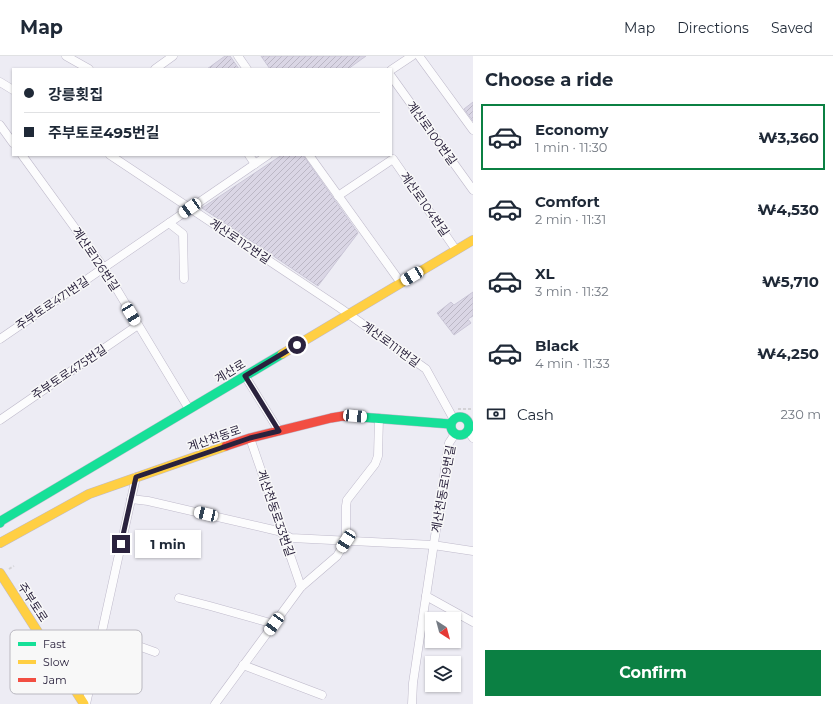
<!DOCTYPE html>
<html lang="en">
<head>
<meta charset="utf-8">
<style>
	body { margin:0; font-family:Montserrat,"Noto Sans KR",sans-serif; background:#f6f6f7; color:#1f2937; height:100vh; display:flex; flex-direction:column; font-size:15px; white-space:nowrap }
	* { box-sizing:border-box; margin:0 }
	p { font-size:13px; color:#747a83 }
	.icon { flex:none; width:22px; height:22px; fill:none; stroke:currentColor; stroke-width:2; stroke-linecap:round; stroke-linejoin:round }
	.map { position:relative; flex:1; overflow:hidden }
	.drawer { display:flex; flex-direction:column; background:#fff; width:360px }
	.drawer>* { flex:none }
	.guide { position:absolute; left:12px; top:12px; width:380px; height:88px; border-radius:0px; box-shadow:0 1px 3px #0004; display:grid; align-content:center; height:88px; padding:0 12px; background:#fff }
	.needle { width:26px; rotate:144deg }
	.buttons { position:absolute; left:425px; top:556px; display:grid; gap:8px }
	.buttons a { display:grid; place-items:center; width:36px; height:36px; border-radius:0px; background:#fff; box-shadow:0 1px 3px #0004; font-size:20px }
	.end { position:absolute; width:18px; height:18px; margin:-9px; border:5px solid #2a223d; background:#fff; box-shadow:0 0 0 2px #fff }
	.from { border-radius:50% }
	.bubble { position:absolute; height:28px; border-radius:0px; background:#fff; box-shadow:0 1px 3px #0004; font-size:13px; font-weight:700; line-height:28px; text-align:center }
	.car { position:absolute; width:12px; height:24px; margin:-12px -6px; border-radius:5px; box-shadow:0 0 3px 1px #0007; background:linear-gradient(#fff 24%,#345 0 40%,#fff 0 76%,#345 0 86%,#fff 0) }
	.guide b { display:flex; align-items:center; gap:14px; height:38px; font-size:15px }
	.guide b+b { border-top:1px solid #e0e1e3 }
	.guide i { width:10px; height:10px; background:#1f2937 }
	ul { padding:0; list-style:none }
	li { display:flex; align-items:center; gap:12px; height:66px; margin:0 8px 6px; padding:0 4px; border:2px solid transparent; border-radius:0px }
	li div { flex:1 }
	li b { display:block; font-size:15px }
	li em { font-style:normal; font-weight:700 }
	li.on { border-color:#0b8043 }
	li>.icon { width:36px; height:36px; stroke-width:1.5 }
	h2 { padding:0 12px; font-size:18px; line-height:48px }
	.pay { display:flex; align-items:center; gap:10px; height:44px; padding:0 12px; font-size:15px }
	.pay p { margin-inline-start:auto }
	.primary-button { display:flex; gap:8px; margin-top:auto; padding:8px 12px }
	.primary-button a { flex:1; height:46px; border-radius:0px; background:#0b8043; color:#fff; font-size:16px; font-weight:700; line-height:46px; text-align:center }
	header { display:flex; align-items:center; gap:24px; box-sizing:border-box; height:56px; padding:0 20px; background:#fff; border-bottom:1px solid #e0e1e3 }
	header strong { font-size:19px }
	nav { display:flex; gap:22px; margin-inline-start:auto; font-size:14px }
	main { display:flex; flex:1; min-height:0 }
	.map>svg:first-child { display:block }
	.building { fill:url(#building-hatch); stroke:#cac6d7 }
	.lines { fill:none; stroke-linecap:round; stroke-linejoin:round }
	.street-casing { stroke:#bfbacb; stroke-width:9 }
	.fast-casing { stroke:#bfbacb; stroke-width:10 }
	.slow-casing { stroke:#bfbacb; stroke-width:10 }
	.jam-casing { stroke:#bfbacb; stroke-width:10 }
	.path { stroke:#d4d3d7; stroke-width:2; stroke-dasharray:3 2; stroke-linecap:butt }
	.street { stroke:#fcfcfd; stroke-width:8 }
	.fast { stroke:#16e098; stroke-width:9 }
	.slow { stroke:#ffcf43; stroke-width:9 }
	.jam { stroke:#f24e42; stroke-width:9 }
	.route { stroke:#2a223d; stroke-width:5 }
	.labels { text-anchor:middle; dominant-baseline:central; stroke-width:3; stroke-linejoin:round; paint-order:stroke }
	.street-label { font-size:12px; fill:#2a223d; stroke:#f8f8f8 }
	.key { fill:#f8f8f8; stroke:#bab8c0; stroke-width:1 }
	.key-label { font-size:11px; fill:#2a223d }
</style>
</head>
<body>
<header>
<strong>Map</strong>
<nav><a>Map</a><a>Directions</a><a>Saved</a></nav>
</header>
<main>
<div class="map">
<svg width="473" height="648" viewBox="0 0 473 648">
	<defs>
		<pattern id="building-hatch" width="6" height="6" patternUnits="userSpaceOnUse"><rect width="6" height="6" fill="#dad6e5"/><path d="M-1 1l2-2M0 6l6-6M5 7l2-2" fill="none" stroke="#bbb7c5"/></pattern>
	</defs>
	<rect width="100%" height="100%" fill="#edecf4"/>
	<g class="building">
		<path d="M225,0H230L239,13H207Z"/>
		<path d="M261,0H366L348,13H270Z"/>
		<path d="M473,46V65L464,53Z"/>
		<path d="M282,99H303L305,102L358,177L318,230L202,152Z"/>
		<path d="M473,236V260L468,263L471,267L454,279L437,257L451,246L454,249Z"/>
	</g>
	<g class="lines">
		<g class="street-casing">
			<g id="street">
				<path d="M66,0L89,13"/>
				<path d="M238,0L247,13"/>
				<path d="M419,0L473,74"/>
				<path d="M155,13L173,0"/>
				<path d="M391,14L412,0"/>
				<path d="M391,20L473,134"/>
				<path d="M0,26L13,34"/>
				<path d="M0,69L13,87"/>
				<path d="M22,99L104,212L189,353"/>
				<path d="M110,99L340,252L426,313L453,362"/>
				<path d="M249,99L255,108"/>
				<path d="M309,99L401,227"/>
				<path d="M338,140L393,103L456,194"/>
				<path d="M169,167L183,178L184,223"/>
				<path d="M0,283L268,99"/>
				<path d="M245,320L279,375"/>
				<path d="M0,364L138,269"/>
				<path d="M471,379L473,382"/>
				<path d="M250,382L301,531"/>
				<path d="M131,443L148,445L278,475L291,482L433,489L473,495"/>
				<path d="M426,540L473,566"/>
				<path d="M179,542L210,550L274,568"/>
				<path d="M102,577L155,596"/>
				<path d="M243,609L322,639"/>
				<path d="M86,648L136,421"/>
				<path d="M215,648L301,531L337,500L346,485V450L347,444L375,408L378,400L379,362"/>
				<path d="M412,648L413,627L449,387L455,378"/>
			</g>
		</g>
		<g class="fast-casing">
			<g id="fast">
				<circle cx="460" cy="370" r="9"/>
				<path d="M360,361L450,368"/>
				<path d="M0,467L1,465L282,298"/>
			</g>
		</g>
		<g class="slow-casing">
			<g id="slow">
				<path d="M282,298L473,184"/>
				<path d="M0,487L89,438L226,390"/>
				<path d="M0,517L84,648"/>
			</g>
		</g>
		<g class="jam-casing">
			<path id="jam" d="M226,390L250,382L331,362L343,360L360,361"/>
		</g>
		<g class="path">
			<path d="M458,353H473"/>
			<path d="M9,513L14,510"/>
		</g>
		<use href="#street" class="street"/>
		<use href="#fast" class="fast"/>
		<use href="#slow" class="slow"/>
		<use href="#jam" class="jam"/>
	</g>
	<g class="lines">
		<path class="route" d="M121,488L136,421L250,382L279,375L245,320L297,289"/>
	</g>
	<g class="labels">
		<g class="street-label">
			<text transform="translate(432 77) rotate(54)">계산로100번길</text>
			<text transform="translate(425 148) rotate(55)">계산로104번길</text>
			<text transform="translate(240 185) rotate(34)">계산로112번길</text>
			<text transform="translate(96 203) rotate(56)">계산로126번길</text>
			<text transform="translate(52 247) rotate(-34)">주부토로471번길</text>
			<text transform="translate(391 288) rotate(36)">계산로111번길</text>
			<text transform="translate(230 315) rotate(-31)">계산로</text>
			<text transform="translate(69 316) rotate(-34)">주부토로475번길</text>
			<text transform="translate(214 382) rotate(-19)">계산천동로</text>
			<text transform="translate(443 433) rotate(-80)">계산천동로19번길</text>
			<text transform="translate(276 457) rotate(71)">계산천동로33번길</text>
			<text transform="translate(33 546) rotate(57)">주부토로</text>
		</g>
	</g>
	<rect x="10" y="574" width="132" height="64" rx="6" class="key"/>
	<rect x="18" y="586" width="18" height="4" fill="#16e098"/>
	<rect x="18" y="604" width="18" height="4" fill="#ffcf43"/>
	<rect x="18" y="622" width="18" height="4" fill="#f24e42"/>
	<g class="key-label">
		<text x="43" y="592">Fast</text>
		<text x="43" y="610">Slow</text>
		<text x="43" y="628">Jam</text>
	</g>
</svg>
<div class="buttons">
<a><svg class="needle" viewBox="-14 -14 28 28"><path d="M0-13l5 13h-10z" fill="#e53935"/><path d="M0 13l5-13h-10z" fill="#747a83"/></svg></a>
<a><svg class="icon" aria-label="layers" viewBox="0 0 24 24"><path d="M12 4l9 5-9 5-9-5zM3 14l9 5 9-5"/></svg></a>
</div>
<i class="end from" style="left:297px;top:289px"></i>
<i class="end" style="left:121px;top:488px"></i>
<div class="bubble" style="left:135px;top:474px;width:66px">1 min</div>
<i class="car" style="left:190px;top:152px;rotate:235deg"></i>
<i class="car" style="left:412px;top:220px;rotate:239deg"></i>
<i class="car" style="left:131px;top:258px;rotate:149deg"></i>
<i class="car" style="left:355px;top:360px;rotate:95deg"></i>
<i class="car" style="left:206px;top:458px;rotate:283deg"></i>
<i class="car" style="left:346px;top:485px;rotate:213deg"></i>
<i class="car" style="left:274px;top:568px;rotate:216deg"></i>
<div class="guide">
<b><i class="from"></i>강릉횟집</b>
<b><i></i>주부토로495번길</b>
</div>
</div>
<section class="drawer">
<h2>Choose a ride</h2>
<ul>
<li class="on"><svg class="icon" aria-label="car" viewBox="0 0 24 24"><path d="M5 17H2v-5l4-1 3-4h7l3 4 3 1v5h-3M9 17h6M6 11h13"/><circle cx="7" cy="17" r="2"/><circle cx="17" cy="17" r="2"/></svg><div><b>Economy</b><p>1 min · 11:30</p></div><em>₩3,360</em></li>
<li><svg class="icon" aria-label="car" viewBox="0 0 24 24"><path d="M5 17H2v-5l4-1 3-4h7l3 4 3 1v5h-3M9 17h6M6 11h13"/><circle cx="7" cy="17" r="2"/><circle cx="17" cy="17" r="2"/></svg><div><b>Comfort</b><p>2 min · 11:31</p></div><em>₩4,530</em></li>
<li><svg class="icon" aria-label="car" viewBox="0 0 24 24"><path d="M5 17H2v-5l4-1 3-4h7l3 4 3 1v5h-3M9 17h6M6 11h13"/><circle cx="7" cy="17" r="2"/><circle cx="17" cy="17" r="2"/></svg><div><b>XL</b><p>3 min · 11:32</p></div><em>₩5,710</em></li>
<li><svg class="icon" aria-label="car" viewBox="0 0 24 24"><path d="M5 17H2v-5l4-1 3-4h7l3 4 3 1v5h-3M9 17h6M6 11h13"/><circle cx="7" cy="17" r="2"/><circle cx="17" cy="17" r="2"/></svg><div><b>Black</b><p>4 min · 11:33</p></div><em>₩4,250</em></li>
</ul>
<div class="pay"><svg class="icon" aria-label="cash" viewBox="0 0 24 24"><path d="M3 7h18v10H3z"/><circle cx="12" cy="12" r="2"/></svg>Cash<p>230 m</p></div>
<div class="primary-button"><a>Confirm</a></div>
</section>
</main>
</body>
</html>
